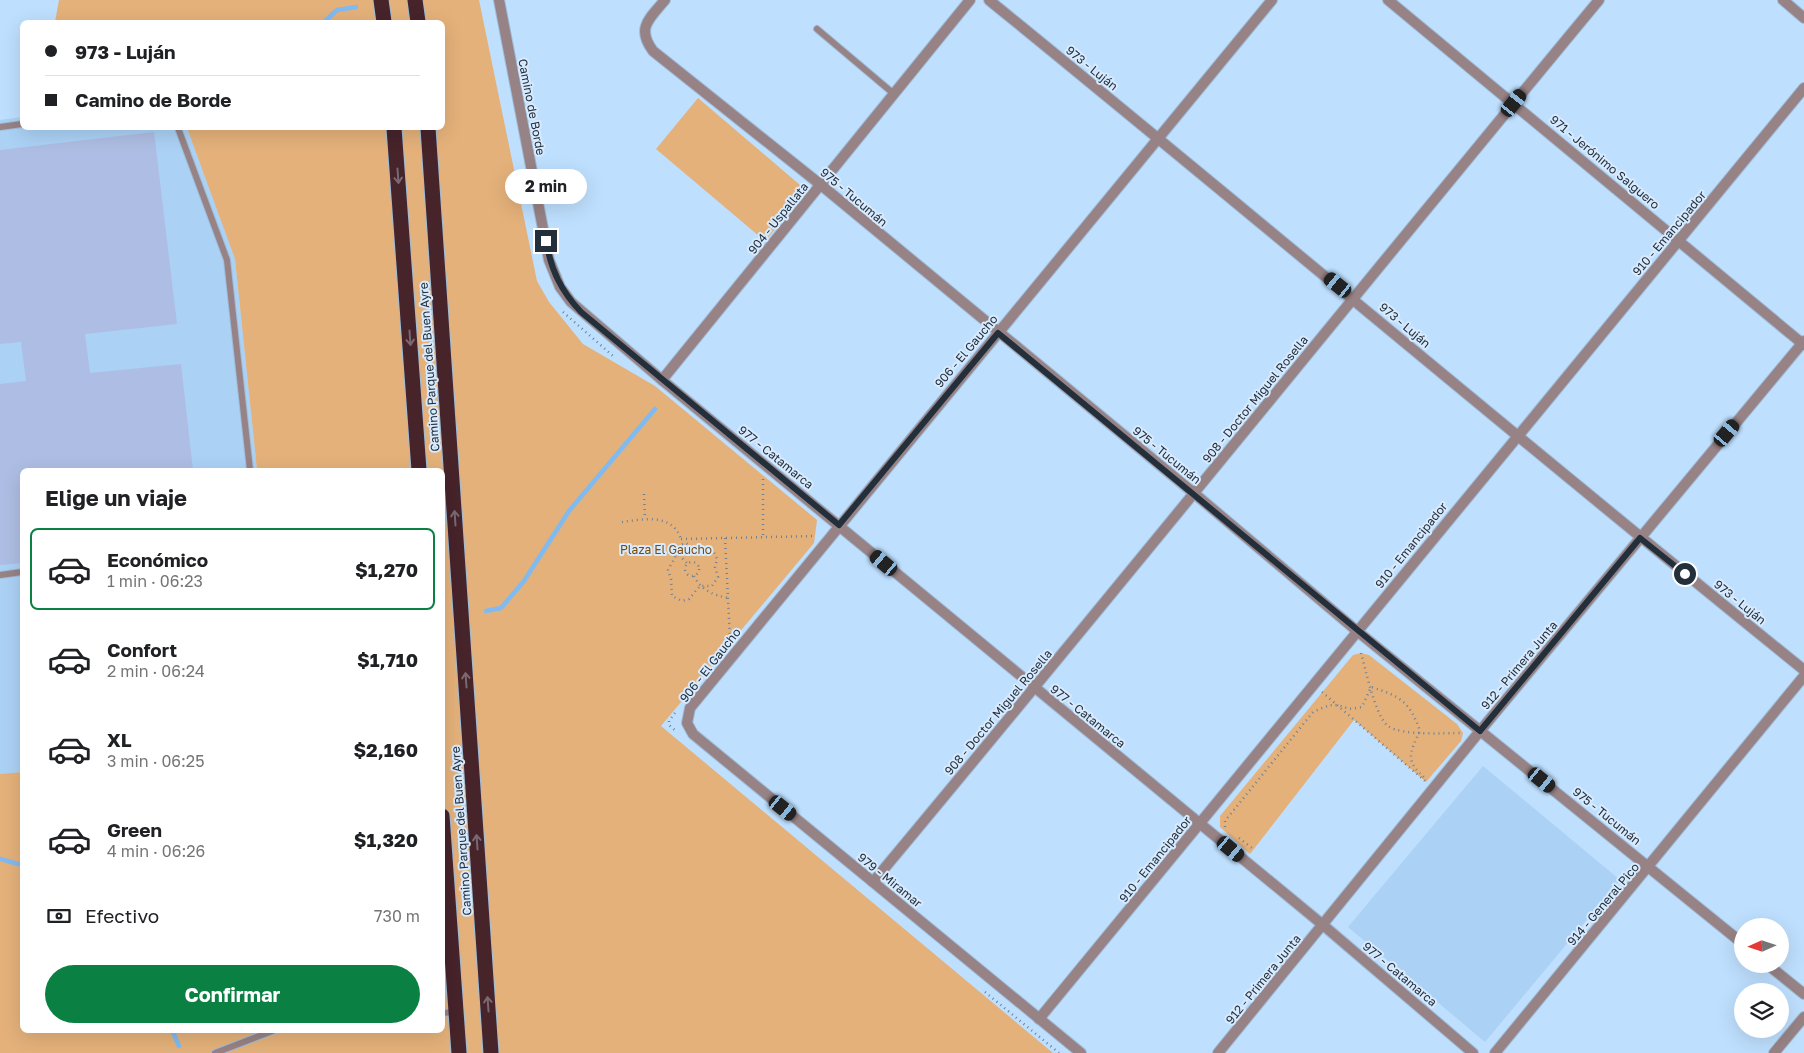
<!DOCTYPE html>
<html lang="es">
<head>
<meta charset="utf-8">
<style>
	body { margin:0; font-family:"Golos Text",sans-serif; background:#f6f6f6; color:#202124; height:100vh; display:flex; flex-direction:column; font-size:19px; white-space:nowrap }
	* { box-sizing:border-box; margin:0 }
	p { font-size:16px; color:#757577 }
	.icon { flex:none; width:28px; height:28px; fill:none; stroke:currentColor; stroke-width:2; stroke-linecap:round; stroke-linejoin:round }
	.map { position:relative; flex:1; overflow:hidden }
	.details { position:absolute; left:20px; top:468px; width:425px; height:565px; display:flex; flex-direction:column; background:#fff; border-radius:8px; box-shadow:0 5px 20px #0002 }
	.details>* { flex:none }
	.hud { position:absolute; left:20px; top:20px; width:425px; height:110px; border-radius:8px; box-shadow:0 5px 20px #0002; display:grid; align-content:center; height:110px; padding:0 25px; background:#fff }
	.needle { width:32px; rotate:267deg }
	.fabs { position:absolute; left:1734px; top:918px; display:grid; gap:10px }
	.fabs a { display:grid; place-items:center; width:55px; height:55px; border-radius:50%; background:#fff; box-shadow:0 5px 20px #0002; font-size:25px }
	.end { position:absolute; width:22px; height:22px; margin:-11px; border:6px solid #232f3b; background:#fff; box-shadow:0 0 0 2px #fff }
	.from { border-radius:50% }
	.bubble { position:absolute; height:35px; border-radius:18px; background:#fff; box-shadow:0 5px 20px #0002; font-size:16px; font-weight:700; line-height:35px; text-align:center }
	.car { position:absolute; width:15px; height:30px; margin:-15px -8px; border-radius:6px; box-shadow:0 0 4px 1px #0007; background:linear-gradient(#222 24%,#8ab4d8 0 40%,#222 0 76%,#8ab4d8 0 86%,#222 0) }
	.hud b { display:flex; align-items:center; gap:18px; height:48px; font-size:19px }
	.hud b+b { border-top:1px solid #e0e0e0 }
	.hud i { width:12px; height:12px; background:#202124 }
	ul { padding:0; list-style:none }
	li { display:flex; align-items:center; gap:15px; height:82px; margin:0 10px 8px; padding:0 15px; border:2px solid transparent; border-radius:8px }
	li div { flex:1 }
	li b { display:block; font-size:19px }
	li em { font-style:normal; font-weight:700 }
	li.current { border-color:#0b8043 }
	li>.icon { width:45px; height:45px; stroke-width:1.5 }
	h2 { padding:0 25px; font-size:22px; line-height:60px }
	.pay { display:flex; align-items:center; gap:12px; height:55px; padding:0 25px; font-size:19px }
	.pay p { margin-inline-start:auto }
	.action { display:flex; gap:10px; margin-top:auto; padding:10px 25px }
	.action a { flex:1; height:58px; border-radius:30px; background:#0b8043; color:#fff; font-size:20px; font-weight:700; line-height:58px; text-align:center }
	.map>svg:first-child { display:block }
	.built { fill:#abd1f5 }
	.green { fill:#e4b17a }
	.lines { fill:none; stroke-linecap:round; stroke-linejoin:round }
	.stream { stroke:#7fbaf1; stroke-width:4.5 }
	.building { fill:#aebde3 }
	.service-casing { stroke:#9fbcd7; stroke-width:8 }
	.minor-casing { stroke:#9fbcd7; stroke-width:12 }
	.motorway-casing { stroke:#9fbcd7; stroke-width:17 }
	.path { stroke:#6c8297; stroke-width:2.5; stroke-dasharray:1 4; stroke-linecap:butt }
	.service { stroke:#978285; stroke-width:6 }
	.minor { stroke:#978285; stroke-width:10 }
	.motorway { stroke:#47232a; stroke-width:15 }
	.oneway { stroke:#796974 }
	.route { stroke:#232f3b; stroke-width:6 }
	.labels { text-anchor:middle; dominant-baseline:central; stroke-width:4; stroke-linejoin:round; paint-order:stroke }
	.street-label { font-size:12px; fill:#232f3b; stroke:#d7eafe }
	.park-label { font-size:12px; fill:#774a0d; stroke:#d7eafe }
</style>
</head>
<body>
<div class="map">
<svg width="1804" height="1053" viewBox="0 0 1804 1053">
	<rect width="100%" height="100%" fill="#bedffe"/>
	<g class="built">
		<path d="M22,117V128H187L235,259L257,470H22V772L0,774V120Z"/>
		<path d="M1483,766L1620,880L1485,1042L1348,927Z"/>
	</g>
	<g class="green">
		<path d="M59,0H479L537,281L549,302L583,344L655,386L817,520L814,543L661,726L1053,1053H0V774L22,772V1030H442V470H257L235,259L187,128H442V22H55Z"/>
		<path d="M698,98L807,191L765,241L656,149Z"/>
		<path d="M1361,653L1369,655L1457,724L1463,733L1461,741L1426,782L1354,720L1250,854L1220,827V816L1353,655Z"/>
	</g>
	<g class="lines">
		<g class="stream">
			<path d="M324,22L337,10L356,7"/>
			<path d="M486,611L501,608L524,581L569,511L655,409"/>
			<path d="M0,859L22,865"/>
			<path d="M172,1030L179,1046"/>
		</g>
	</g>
	<path class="building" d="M154,132L177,324L85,334L90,373L181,364L193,470H22V563L0,565V384L26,381L21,342L0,344V150Z"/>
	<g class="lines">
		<g class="service-casing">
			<g id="service">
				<path d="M817,29L894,94"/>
				<path d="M0,127L22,124"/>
				<path d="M178,128L227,260L250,470"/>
				<path d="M0,575L22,572"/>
				<path d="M442,1013L456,1012"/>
				<path d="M215,1053L275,1030"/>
			</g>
		</g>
		<g class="minor-casing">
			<g id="minor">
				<path d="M499,0L549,260L560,287L571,302L662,380L1323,925L1473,1053"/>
				<path d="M665,0C649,19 636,28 653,51L821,185L1195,494L1357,631L1742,943"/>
				<path d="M989,0C1262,222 1530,449 1804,670"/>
				<path d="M1388,0L1804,345"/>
				<path d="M1783,0L1804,18"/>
				<path d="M662,380L970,0"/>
				<path d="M873,882C1117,590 1356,293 1599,0"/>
				<path d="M1767,964L1804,994"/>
				<path d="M1039,1019L1804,88"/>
				<path d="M1081,1053L693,734L687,723L690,708L1272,0"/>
				<path d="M1218,1053L1480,731L1804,341"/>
				<path d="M1495,1053L1804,676"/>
				<path d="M1774,1053L1804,1017"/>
			</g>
		</g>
		<g class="motorway-casing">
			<g id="motorway">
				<path d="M381,0L384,22"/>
				<path d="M415,0L418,22"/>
				<path d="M394,128L419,470"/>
				<path d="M428,128L491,1053"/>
				<path d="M442,816L459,1053"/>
			</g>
		</g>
		<g class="path">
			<path d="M563,312L613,356"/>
			<path d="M763,479V537"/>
			<path d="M644,494L645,519"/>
			<path d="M622,522C644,519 672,513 681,539"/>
			<path d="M725,538L730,639"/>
			<path d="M681,539L815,536"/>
			<path d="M680,545L679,555L688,564"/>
			<path d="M678,552L668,570L671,579L672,596L682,601L689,599L700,586H712L718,577L715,567L717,559L714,552L695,549L686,543L680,545"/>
			<circle cx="692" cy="569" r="7"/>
			<path d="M694,576C701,590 713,595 728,598"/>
			<path d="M1361,653C1366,670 1375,716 1388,726C1402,736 1444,733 1462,733"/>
			<path d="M1322,692L1425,781"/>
			<path d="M675,713L669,721V725L677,732"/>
			<path d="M1225,827V821L1313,712C1329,705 1333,702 1349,709L1362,707L1371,687C1400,696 1410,702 1420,731C1409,754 1405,761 1426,779"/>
			<path d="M1239,838L1252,848"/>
			<path d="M985,992L1059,1053"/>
		</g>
		<use href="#service" class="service"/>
		<use href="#minor" class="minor"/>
		<use href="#motorway" class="motorway"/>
	</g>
	<defs><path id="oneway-shaft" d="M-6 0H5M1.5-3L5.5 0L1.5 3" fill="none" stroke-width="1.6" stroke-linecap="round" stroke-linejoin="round" transform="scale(1.25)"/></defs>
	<g class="oneway">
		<use href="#oneway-shaft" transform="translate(398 176) rotate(86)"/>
		<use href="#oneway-shaft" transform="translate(410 338) rotate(86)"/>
		<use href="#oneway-shaft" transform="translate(455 518) rotate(-94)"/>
		<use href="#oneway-shaft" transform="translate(466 680) rotate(-94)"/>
		<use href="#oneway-shaft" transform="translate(477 842) rotate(-94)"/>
		<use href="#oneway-shaft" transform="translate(488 1004) rotate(-94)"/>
	</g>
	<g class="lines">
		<path class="route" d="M546,241C551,270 561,291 581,312L839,525L998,333L1480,731L1640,538L1685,574"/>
	</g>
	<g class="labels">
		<g class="street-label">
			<text transform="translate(1092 68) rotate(39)">973 - Luján</text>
			<text transform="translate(532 107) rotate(79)">Camino de Borde</text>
			<text transform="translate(1605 162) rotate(40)">971 - Jerónimo Salguero</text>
			<text transform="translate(854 197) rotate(40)">975 - Tucumán</text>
			<text transform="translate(778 218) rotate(-51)">904 - Uspallata</text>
			<text transform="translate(1669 233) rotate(-50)">910 - Emancipador</text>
			<text transform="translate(1405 325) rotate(40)">973 - Luján</text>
			<text transform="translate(966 351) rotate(-50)">906 - El Gaucho</text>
			<text transform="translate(429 367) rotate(-94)">Camino Parque del Buen Ayre</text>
			<text transform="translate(1255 399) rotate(-51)">908 - Doctor Miguel Rosella</text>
			<text transform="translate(1167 455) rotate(39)">975 - Tucumán</text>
			<text transform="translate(776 457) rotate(39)">977 - Catamarca</text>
			<text transform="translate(1411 545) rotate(-51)">910 - Emancipador</text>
			<text transform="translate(1740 602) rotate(39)">973 - Luján</text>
			<text transform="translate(710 665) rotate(-52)">906 - El Gaucho</text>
			<text transform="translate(1519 665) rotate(-50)">912 - Primera Junta</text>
			<text transform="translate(998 712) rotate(-50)">908 - Doctor Miguel Rosella</text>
			<text transform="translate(1088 716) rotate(39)">977 - Catamarca</text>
			<text transform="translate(1607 816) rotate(39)">975 - Tucumán</text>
			<text transform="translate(461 831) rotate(-94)">Camino Parque del Buen Ayre</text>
			<text transform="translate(1155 859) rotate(-51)">910 - Emancipador</text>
			<text transform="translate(890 880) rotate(39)">979 - Miramar</text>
			<text transform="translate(1603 904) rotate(-50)">914 - General Pico</text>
			<text transform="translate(1400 974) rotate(40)">977 - Catamarca</text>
			<text transform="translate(1263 979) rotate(-51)">912 - Primera Junta</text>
		</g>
		<g class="park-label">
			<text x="666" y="549">Plaza El Gaucho</text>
		</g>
	</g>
</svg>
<div class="fabs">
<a><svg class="needle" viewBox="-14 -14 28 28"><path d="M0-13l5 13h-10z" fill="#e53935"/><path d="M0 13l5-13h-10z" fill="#757577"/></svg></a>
<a><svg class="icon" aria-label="layers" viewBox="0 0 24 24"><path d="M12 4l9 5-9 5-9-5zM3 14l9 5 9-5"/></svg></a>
</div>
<i class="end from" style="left:1685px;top:574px"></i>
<i class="end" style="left:546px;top:241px"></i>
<div class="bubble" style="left:505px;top:169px;width:82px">2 min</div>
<i class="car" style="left:1514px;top:103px;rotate:39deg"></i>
<i class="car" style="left:1338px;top:285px;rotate:309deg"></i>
<i class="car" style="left:1727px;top:433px;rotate:40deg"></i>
<i class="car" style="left:884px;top:563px;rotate:310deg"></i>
<i class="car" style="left:1542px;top:780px;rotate:129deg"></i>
<i class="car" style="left:783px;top:808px;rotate:129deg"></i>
<i class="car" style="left:1231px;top:849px;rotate:130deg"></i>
<div class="hud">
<b><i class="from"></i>973 - Luján</b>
<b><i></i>Camino de Borde</b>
</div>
<section class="details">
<h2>Elige un viaje</h2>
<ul>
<li class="current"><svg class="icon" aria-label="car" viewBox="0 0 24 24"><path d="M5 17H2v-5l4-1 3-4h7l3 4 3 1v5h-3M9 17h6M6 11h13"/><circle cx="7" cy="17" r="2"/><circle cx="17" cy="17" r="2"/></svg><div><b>Económico</b><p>1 min · 06:23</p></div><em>$1,270</em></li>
<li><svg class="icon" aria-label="car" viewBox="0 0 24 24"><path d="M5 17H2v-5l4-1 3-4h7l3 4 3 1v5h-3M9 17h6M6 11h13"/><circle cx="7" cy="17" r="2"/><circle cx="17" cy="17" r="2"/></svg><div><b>Confort</b><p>2 min · 06:24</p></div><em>$1,710</em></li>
<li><svg class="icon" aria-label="car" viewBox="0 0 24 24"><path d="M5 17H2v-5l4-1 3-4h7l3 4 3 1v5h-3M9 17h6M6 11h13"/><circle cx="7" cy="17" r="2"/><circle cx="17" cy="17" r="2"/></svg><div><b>XL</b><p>3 min · 06:25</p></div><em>$2,160</em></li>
<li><svg class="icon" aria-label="car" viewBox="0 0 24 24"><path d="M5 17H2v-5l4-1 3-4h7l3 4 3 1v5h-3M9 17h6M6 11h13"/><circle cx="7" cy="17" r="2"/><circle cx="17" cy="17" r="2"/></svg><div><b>Green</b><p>4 min · 06:26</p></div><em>$1,320</em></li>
</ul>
<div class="pay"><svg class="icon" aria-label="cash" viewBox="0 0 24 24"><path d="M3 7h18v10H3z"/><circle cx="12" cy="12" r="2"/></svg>Efectivo<p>730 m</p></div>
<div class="action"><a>Confirmar</a></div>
</section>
</div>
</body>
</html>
